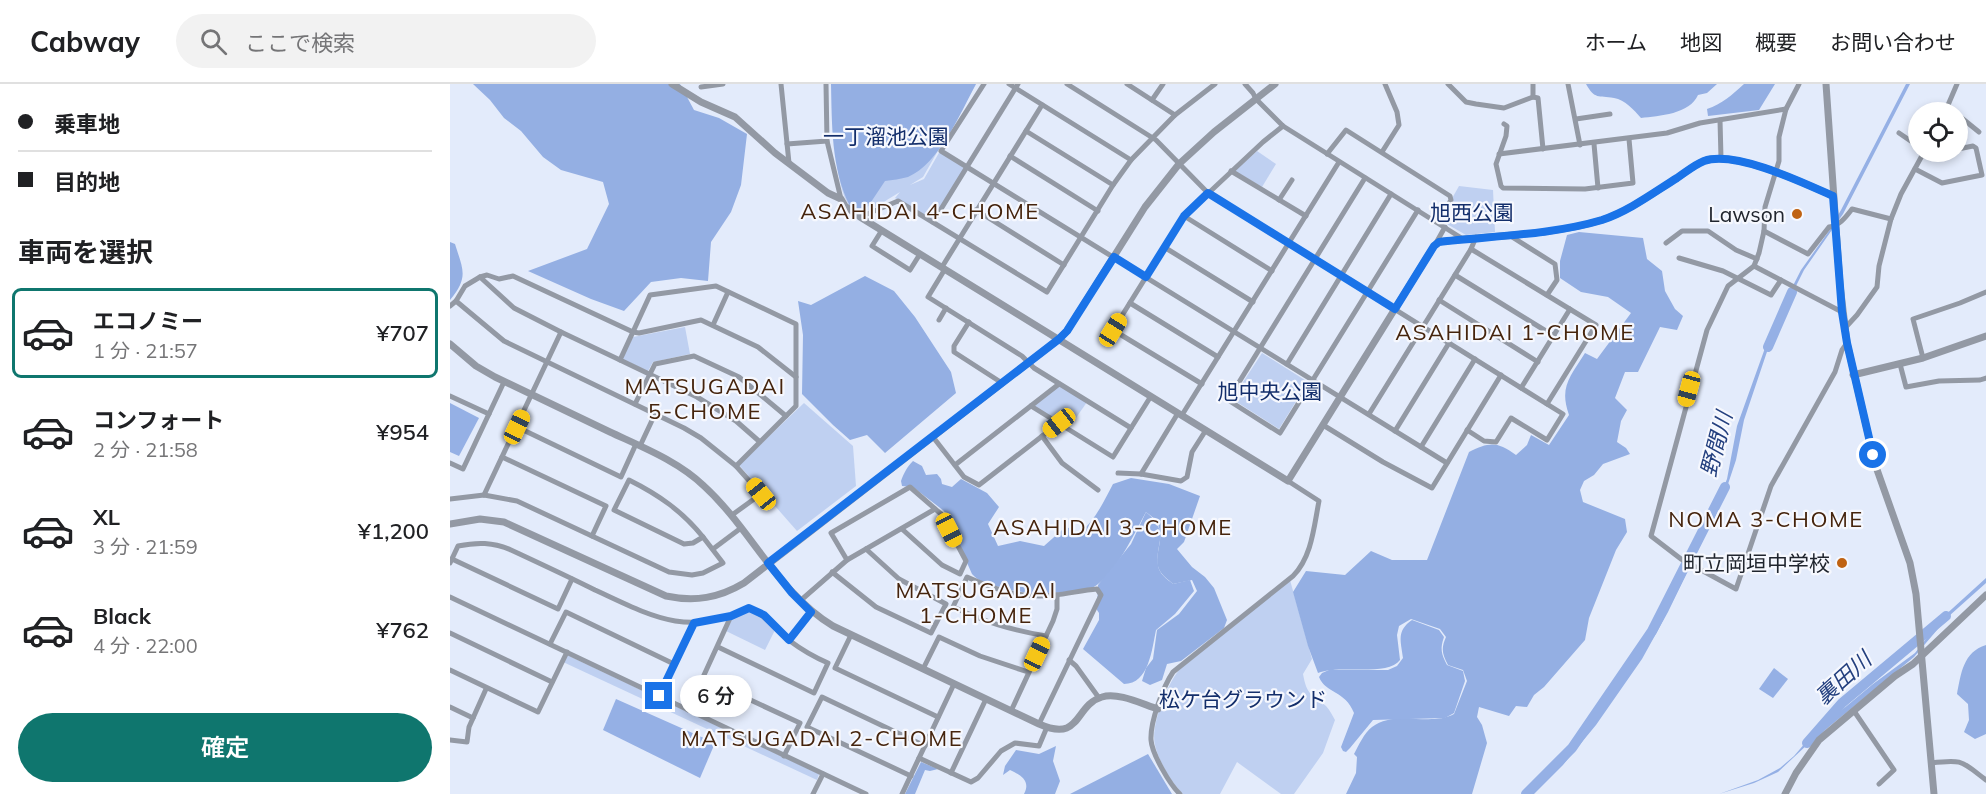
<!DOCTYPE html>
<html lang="ja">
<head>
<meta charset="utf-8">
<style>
	body { margin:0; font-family:Mulish,"Noto Sans JP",sans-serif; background:#f2f2f2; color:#202124; height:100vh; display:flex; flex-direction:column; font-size:22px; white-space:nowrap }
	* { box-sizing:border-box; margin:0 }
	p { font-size:20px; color:#757577 }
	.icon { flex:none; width:33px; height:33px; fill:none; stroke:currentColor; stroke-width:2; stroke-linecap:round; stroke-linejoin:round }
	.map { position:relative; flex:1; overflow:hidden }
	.details { display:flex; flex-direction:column; background:#fff; width:450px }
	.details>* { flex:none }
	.guide { display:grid; align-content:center; height:132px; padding:0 18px; background:#fff }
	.fabs { position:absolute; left:1458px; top:18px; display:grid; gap:12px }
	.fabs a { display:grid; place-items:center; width:60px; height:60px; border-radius:50%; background:#fff; box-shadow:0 3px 9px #0003; font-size:30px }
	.end { position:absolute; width:27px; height:27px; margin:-14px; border:8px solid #1a73e8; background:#fff; box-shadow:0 0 0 3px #fff }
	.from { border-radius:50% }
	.bubble { position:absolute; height:42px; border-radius:21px; background:#fff; box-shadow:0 3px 9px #0003; font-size:20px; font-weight:600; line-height:42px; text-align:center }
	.car { position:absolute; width:18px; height:36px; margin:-18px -9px; border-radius:8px; box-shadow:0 0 4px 2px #0007; background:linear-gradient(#f5c518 24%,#345 0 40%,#f5c518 0 76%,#345 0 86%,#f5c518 0) }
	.guide b { display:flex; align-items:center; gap:21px; height:57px; font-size:22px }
	.guide b+b { border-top:2px solid #e0e0e0 }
	.guide i { width:15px; height:15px; background:#202124 }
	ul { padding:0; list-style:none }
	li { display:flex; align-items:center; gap:18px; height:90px; margin:0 12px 9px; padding:0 6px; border:3px solid transparent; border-radius:9px }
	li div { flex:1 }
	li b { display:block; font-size:22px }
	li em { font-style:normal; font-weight:600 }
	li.on { border-color:#0f766e }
	li>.icon { width:54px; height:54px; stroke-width:1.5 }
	h2 { padding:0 18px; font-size:27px; line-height:72px }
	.cta { display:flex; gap:12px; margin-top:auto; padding:12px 18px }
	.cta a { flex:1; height:69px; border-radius:36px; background:#0f766e; color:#fff; font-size:24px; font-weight:600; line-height:69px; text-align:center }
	header { display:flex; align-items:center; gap:36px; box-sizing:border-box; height:84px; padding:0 30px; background:#fff; border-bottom:2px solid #e0e0e0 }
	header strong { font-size:28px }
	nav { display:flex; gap:33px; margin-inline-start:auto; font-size:21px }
	.search { width:420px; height:54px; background:#f2f2f2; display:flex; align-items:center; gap:15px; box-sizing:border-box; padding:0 21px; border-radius:33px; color:#757577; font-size:22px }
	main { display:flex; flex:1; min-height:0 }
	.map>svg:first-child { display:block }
	.green { fill:#bfd0f1 }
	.forest { fill:#94afe3 }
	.water { fill:#95b0e5 }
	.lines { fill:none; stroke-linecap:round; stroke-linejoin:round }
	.river { stroke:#95b0e5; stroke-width:10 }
	.minor { stroke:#9399a4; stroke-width:5 }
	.tertiary { stroke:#9399a4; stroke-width:7 }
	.route { stroke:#1a73e8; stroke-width:8 }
	.poi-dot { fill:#bf6212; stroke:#f6f8fe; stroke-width:2 }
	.labels { text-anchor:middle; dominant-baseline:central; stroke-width:4.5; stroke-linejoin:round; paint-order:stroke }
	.park-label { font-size:21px; fill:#132e6b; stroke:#f6f8fe }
	.poi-label { font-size:21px; fill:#20252e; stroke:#f6f8fe; text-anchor:end }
	.neighbourhood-label { font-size:22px; letter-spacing:1.5px; fill:#45240d; stroke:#f6f8fe }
	.water-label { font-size:22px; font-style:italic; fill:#24407f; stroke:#f6f8fe }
</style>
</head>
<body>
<header>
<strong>Cabway</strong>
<div class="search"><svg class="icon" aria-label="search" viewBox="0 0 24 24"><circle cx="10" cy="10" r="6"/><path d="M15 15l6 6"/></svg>ここで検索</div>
<nav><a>ホーム</a><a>地図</a><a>概要</a><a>お問い合わせ</a></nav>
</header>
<main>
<section class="details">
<div class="guide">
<b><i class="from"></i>乗車地</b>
<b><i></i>目的地</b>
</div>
<h2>車両を選択</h2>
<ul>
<li class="on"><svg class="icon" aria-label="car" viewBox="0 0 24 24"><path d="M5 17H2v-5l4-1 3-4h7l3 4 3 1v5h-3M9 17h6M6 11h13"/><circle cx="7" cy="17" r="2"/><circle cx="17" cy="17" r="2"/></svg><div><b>エコノミー</b><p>1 分 · 21:57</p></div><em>¥707</em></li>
<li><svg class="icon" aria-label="car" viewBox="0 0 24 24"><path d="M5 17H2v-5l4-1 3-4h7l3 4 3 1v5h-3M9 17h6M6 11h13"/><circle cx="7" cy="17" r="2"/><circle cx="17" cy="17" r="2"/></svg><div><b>コンフォート</b><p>2 分 · 21:58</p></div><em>¥954</em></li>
<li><svg class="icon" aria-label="car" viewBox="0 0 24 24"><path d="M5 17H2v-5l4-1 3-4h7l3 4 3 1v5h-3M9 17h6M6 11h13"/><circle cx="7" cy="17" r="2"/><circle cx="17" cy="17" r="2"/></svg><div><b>XL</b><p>3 分 · 21:59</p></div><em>¥1,200</em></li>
<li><svg class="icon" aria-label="car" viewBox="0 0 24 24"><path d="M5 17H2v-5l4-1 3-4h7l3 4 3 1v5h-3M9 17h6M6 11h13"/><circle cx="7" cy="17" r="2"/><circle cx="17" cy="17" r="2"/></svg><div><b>Black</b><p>4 分 · 22:00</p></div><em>¥762</em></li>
</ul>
<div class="cta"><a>確定</a></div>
</section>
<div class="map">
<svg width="1536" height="710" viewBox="0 0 1536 710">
	<rect width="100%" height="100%" fill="#e3ebfb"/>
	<g class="green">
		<path d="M526,0L473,93L460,101L474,95L490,67L515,83L482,136L445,114L450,108C439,114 428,123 417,127C391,137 388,82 385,67Z"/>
		<path d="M807,67L826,80L812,103L785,87Z"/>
		<path d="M1009,102L1043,106L1045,148L1016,151L990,136Z"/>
		<path d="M235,243L240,270L203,278L198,287L172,275L183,253Z"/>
		<path d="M812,269L858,298L829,345L782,315Z"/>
		<path d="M609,301L637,318L619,344L582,322Z"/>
		<path d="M354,319L403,362L406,402L347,447L289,381Z"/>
		<path d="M840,496L862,575L853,590C857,612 861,609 876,622C880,626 882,631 885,636L873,669L844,710H831L787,678L770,710H733C721,698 709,678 705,661C700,642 717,601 729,586Z"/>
		<path d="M299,525L313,532L325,546L315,566L276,547L282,533Z"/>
		<path d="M117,571L369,690L367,696L113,578Z"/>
	</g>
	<g class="forest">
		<path d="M23,0H230L244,26L269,34L297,50L291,101L281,128L261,158L258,197L231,194L201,198L174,227L141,215L78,187L137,165L159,120L153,98L111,86L93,73L71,47L54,34L40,16Z"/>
		<path d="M381,0H526C511,28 489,80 458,93C451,95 442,96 435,97L415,127L400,122C381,85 382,40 381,0Z"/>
		<path d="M1136,0H1267L1257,9L1248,11C1240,30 1209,32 1191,34C1184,26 1175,16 1164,14C1148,11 1145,16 1136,0Z"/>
		<path d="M1294,0H1325L1309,26L1258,32L1257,25C1272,20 1282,11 1294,0Z"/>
		<path d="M1129,148L1193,154L1197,175L1212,187L1215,207L1225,225L1233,232L1227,246L1210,243L1188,288H1175L1165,314L1177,326L1171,337L1167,358L1176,364L1180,370L1153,380L1144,391L1134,397L1130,406L1133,418L1175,435L1177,448L1166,466L1139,534L1135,556L1094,603L1084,611L1077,623L1066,622L1059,632L1029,623L1027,633L1032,641L1037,659L1022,710H896L906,689L907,673L904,670C909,661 914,649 922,643C945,625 980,643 1004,630L1017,597L1013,586L998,581C992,570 991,564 996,553L990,545L961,535L949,542L947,551L950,576C938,593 889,580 868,589L858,562L843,508L856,487L895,491L921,467L942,476H977L1019,368C1039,358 1047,357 1066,371L1077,361L1081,351L1099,361L1119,331C1109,303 1120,293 1135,269L1147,275L1181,229L1158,213L1131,208L1110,194V177L1117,151Z"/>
		<path d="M0,158L5,160C13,186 19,193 0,216Z"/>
		<path d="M415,192L444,207L465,233L501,288L506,309L435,369L417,351L400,356L383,341L352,310L353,251L348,217L361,221Z"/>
		<path d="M463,377L472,382L476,391L487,390L491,395L492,400L502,403L511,395L537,409L549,423L538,440L548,462L570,457L594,462L612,446L621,443L628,450C645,437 653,419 663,400L681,394L719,400L750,412L734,458L727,465L742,483L755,493L764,504L777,536L774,544L731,577L717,580L712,596L700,601L692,597L696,584L703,575L707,546L729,530L747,507L742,496L723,500C718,495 712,492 709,485C701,467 724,447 696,428C684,450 665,492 642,504C608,510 576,513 543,501C534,498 528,497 522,490L494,427L463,403L452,402L451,397C454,389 457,383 463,377Z"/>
		<path d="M1536,561V650L1525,655L1514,648L1519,636L1518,620L1507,610C1511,590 1513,568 1536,561Z"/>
		<path d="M606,662L603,677L610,697L605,710H574C581,697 571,691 560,686L553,691L555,682L566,666L589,670Z"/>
		<path d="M698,670L722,710H620Z"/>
		<path d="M471,678L488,685L480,687L475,686L465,710H455Z"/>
	</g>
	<g class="water">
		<path d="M1456,0H1460L1393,130L1354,186L1325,244L1294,336L1286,376L1274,412L1218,528L1192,575L1146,641L1113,681L1084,710H1078L1123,665L1178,589L1210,537L1265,424L1277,395L1287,342L1324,239L1351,186L1379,147L1391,126Z"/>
		<path d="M0,319L29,334L9,372L0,368Z"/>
		<path d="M696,428C721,449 705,458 708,481C709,490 717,495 723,500L740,496L744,507L725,530L706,546C702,565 699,600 674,600L633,565L649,536V529L647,526L648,501L681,460Z"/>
		<path d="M1536,494V499L1499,532L1464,573L1358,660L1328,688L1304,699L1269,710L1308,696L1330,684L1344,672L1362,651L1423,600L1465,569L1492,534Z"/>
		<path d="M962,536L989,546L994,553C990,564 991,570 997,581L1013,587L1015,597L1004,629L995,634L923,636L900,664L896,668L893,667L891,663L904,629C895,606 876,610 869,593L872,589L879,586H938L947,582L953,574C951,557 946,547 962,536Z"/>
		<path d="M1324,584L1338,595L1323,614L1309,605Z"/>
		<path d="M166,615L265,659L250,694L153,646Z"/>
	</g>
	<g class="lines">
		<g class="river">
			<path d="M1318,263L1342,208"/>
			<path d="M1357,659L1392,619L1496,532"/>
			<path d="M1076,710L1122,664L1202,547L1275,403"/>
		</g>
		<g class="minor">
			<path d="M331,0L339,79"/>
			<path d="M376,0L377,57L391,115"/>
			<path d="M534,0L491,67L997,379"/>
			<path d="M559,0L681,76"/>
			<path d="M617,0L706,56L758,109L1113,330L1097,356L1061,334L1046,358L1034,357L1017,346"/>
			<path d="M677,0L725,31"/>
			<path d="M795,0L803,9L806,15L833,42L1013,155"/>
			<path d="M998,0L1016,18L1026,20L1054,24L1083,13"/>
			<path d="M1083,0V13L1088,14L1093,65"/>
			<path d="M1118,0L1130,61"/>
			<path d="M1349,0L1336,25L1329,53V77L1315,123L1314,147L1309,169L1304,182L1278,202L1257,246L1201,452L1231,475L1286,505L1321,402L1385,288L1392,266L1397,259"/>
			<path d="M251,3L273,0"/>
			<path d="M702,16L713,0"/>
			<path d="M1495,28L1507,0"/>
			<path d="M1508,31L1529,48"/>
			<path d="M1126,35L1160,30"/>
			<path d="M1270,36L1271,74"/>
			<path d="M1054,40L1057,42L1056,52L1046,80L1051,102L1053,104L1135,105L1183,99L1179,55"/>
			<path d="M576,47L663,101"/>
			<path d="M1449,49L1468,62"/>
			<path d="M337,60L377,57"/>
			<path d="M1144,60L1148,104"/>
			<path d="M932,68L949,41L947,28L935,0"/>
			<path d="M877,70L896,46L1000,112L1001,116L987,138"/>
			<path d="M1049,70L1217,49L1250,39L1336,25"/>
			<path d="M560,72L648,127"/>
			<path d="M1465,85L1492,99L1532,91L1526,64L1523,62L1508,65"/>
			<path d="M781,87L856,132"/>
			<path d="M915,94L778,316L830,349L968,126"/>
			<path d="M829,116L842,96"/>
			<path d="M526,126L614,181"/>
			<path d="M734,132L822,187"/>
			<path d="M410,133L448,117L597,208L663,101L681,76L725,31L765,0"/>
			<path d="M483,138L568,0"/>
			<path d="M432,146L422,162L460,186L470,170"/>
			<path d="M1314,147L1358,170L1379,143C1390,141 1395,134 1402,125L1441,135"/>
			<path d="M1059,151L1105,180L1107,196L1097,211"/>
			<path d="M986,159L995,143"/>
			<path d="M1216,159L1232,147H1258L1286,166L1307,175"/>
			<path d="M714,163L803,218"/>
			<path d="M1021,165L1146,241L1097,320"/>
			<path d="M1229,174L1273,187L1321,211L1331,196"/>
			<path d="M1304,182L1392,228"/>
			<path d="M492,183L592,21"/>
			<path d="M495,185L478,213L572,272L584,284L681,344"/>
			<path d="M1005,191L1104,252"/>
			<path d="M30,193L64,224L111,248"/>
			<path d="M989,216L1088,278"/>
			<path d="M6,217L54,257L234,344L251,354L286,382L311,410L282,431"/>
			<path d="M680,219L768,273"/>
			<path d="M0,222L6,217L15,202L30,193L37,191L49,195L63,192L183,248L189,249L251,236L308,263L346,293"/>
			<path d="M489,236L496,224"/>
			<path d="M519,238L504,262V268L552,299"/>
			<path d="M263,241L278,208"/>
			<path d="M1395,244L1407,231L1427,203L1429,182L1441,135L1451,110L1474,68"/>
			<path d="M1473,274L1463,235L1510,219L1536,208"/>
			<path d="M837,280L941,110"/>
			<path d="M1450,280L1456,303L1489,297L1530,296L1536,294"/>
			<path d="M752,300L663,246L734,132L813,58L833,42"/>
			<path d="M1071,304L1120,225"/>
			<path d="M0,312L39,330"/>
			<path d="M185,320L205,280L244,272L289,293L336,332"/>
			<path d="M581,322L663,373L701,312"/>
			<path d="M919,330L1021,165L1026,153"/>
			<path d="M732,331L889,78"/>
			<path d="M873,341L933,378L982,404L1051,291"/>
			<path d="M67,343L171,393L186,360"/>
			<path d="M945,347L999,259"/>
			<path d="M592,352L612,379L648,406"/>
			<path d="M483,353L514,393L529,401L609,339"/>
			<path d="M190,362L205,330"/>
			<path d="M971,363L1025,275"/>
			<path d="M52,373L156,422L142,452"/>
			<path d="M0,379L13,385L54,298"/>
			<path d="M505,381L609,300"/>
			<path d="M286,382L346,322V240L266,202L200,211L170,276L247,313L286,337L310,358"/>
			<path d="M668,389L691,390L731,397L737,393L742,368L756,346"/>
			<path d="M691,390L728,329"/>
			<path d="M179,396C209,411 232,427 253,453L243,459L234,460L164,426Z"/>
			<path d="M34,411L111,248L170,276"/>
			<path d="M0,415L34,411L67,417L219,488L242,491L253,489L273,479L253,453"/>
			<path d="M263,465L291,444"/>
			<path d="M2,475L108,525L122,495"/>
			<path d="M397,476L381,449L460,403L491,430L516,477L510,490L492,481L452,445"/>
			<path d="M0,479L8,462C27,458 43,458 61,466C89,479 117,492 145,506C201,532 238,554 299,524C317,532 325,545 340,557C352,566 364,573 378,579L364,609L268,563"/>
			<path d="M382,488L426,523L481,549L496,520L449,495L416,465"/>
			<path d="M0,513L416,710"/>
			<path d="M350,517L397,476L485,425"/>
			<path d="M0,549L102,598"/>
			<path d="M401,551L385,584L488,633"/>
			<path d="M339,556L361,528"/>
			<path d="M100,560L116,528L224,580"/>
			<path d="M619,576L626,582L649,614"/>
			<path d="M473,585L489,553L530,572L578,588"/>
			<path d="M0,586L88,628L117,568"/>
			<path d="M253,594L350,639L334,672"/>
			<path d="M209,612L244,539"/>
			<path d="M0,623L23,634"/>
			<path d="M238,626L281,532"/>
			<path d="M561,627L603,537L607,525V511"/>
			<path d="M1404,627L1444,686L1429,700"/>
			<path d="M589,640L651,511L647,505C632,506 618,510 604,511C572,515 546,506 517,493L503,523C535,538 561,546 596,552"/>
			<path d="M0,656L17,658L19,643L36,605"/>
			<path d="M469,674L521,698L528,694L551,667L565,659L589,662L597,643"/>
			<path d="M1481,679C1513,675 1511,677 1536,696"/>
			<path d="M501,689L536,615"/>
			<path d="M461,692L357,643L372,613L475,662"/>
			<path d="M363,710L373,690"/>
			<path d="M452,710L504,600"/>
			<path d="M730,710C720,701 702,670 701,656C700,638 713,603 723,588L843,492C862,473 864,442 869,417L838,397"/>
		</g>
		<g class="tertiary">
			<path d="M222,0L251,18L285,33L325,69L378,109L391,115L395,122L410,133L838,397L984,162L989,158C1042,151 1101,152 1152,136C1179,127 1203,109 1227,94C1236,88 1244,81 1254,77C1285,66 1354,99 1383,112"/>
			<path d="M1376,0L1390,201L1397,259L1425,380L1460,479L1466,510L1484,710"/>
			<path d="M0,260L26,282L45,293C83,311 121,329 160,348C192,363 228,377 254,402C301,445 327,508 383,542L589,640C632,659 624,621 652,613C668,608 692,620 708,625"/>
			<path d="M1403,291L1473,274L1536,252"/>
			<path d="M0,440L30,435L54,438L216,512C245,518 269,514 294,499L609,255L617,247L695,123L729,80L764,48L825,0"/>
			<path d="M1335,710L1346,689L1369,656L1445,592L1463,580L1536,511"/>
		</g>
	</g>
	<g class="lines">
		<path class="route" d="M209,612L244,539L281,532L299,524L314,531L339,556L361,528L342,509L318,479L609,255L617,247L664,173L696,193L734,132L758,109L945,225L984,162L989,158C1041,152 1102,151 1152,136C1179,127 1203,109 1227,94C1236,88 1244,81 1254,77C1285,66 1354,99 1383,112L1392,228L1397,259L1423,371"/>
	</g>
	<g class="poi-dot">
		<circle cx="1347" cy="130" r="6"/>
		<circle cx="1392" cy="479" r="6"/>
	</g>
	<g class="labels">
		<g class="park-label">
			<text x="436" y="52">一丁溜池公園</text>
			<text x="1022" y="128">旭西公園</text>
			<text x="820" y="307">旭中央公園</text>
			<text x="793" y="615">松ケ台グラウンド</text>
		</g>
		<g class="poi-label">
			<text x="1335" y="130">Lawson</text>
			<text x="1380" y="479">町立岡垣中学校</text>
		</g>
		<g class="neighbourhood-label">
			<text x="470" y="127">ASAHIDAI 4-CHOME</text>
			<text x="1065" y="248">ASAHIDAI 1-CHOME</text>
			<text x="255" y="302">MATSUGADAI<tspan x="255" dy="25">5-CHOME</tspan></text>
			<text x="1316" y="435">NOMA 3-CHOME</text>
			<text x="663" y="443">ASAHIDAI 3-CHOME</text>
			<text x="526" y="506">MATSUGADAI<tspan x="526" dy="25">1-CHOME</tspan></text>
			<text x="372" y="654">MATSUGADAI 2-CHOME</text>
		</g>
		<g class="water-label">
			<text transform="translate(1266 360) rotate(-75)">野間川</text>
			<text transform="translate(1393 594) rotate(-42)">裏田川</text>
		</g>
	</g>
</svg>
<div class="fabs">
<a><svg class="icon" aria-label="locate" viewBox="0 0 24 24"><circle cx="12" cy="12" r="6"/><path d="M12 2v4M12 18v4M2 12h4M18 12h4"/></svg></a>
</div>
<i class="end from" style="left:1423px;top:371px"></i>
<i class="end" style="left:209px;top:612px"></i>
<div class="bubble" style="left:230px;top:591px;width:72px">6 分</div>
<i class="car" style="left:663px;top:246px;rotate:32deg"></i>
<i class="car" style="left:1239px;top:305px;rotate:195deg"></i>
<i class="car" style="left:609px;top:339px;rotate:232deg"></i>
<i class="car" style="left:67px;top:343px;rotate:25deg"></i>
<i class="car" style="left:311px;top:410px;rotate:321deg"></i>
<i class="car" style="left:499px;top:446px;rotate:153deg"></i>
<i class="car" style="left:587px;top:570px;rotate:25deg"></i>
</div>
</main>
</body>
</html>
